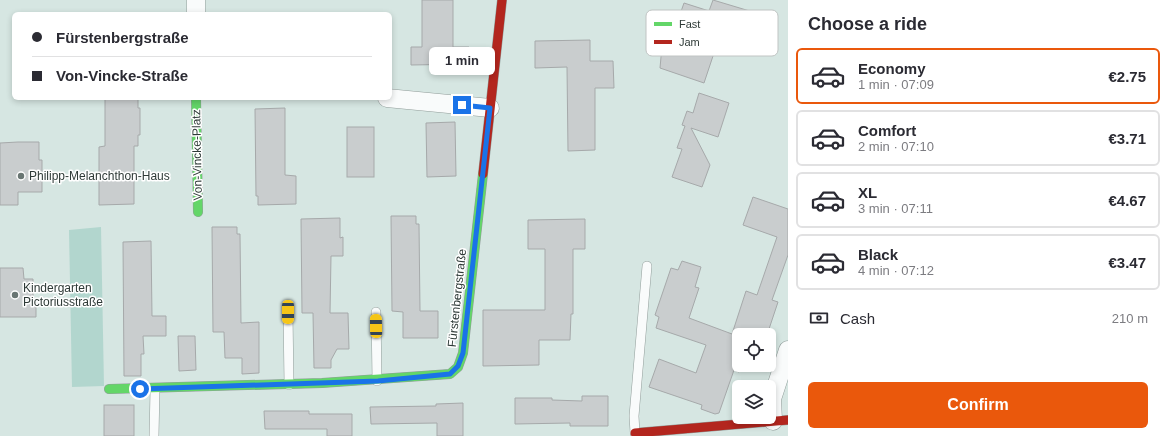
<!DOCTYPE html>
<html lang="en">
<head>
<meta charset="utf-8">
<style>
	body { margin:0; font-family:Helvetica,sans-serif; background:#f7f7f7; color:#2b2b33; height:100vh; display:flex; flex-direction:column; font-size:15px; white-space:nowrap }
	* { box-sizing:border-box; margin:0 }
	p { font-size:13px; color:#7c7c81 }
	.icon { flex:none; width:22px; height:22px; fill:none; stroke:currentColor; stroke-width:2; stroke-linecap:round; stroke-linejoin:round }
	.map { position:relative; flex:1; overflow:hidden }
	.sheet { display:flex; flex-direction:column; background:#fff; width:380px }
	.sheet>* { flex:none }
	.hud { position:absolute; left:12px; top:12px; width:380px; height:88px; border-radius:6px; box-shadow:0 2px 6px #0003; display:grid; align-content:center; height:88px; padding:0 20px; background:#fff }
	.fabs { position:absolute; left:732px; top:328px; display:grid; gap:8px }
	.fabs a { display:grid; place-items:center; width:44px; height:44px; border-radius:6px; background:#fff; box-shadow:0 2px 6px #0003; font-size:20px }
	.end { position:absolute; width:18px; height:18px; margin:-9px; border:5px solid #1a73e8; background:#fff; box-shadow:0 0 0 2px #fff }
	.from { border-radius:50% }
	.bubble { position:absolute; height:28px; border-radius:6px; background:#fff; box-shadow:0 2px 6px #0003; font-size:13px; font-weight:700; line-height:28px; text-align:center }
	.car { position:absolute; width:12px; height:24px; margin:-12px -6px; border-radius:5px; box-shadow:0 0 3px 1px #0007; background:linear-gradient(#f5c518 24%,#345 0 40%,#f5c518 0 76%,#345 0 86%,#f5c518 0) }
	.hud b { display:flex; align-items:center; gap:14px; height:38px; font-size:15px }
	.hud b+b { border-top:1px solid #e1e1e2 }
	.hud i { width:10px; height:10px; background:#2b2b33 }
	ul { padding:0; list-style:none }
	li { display:flex; align-items:center; gap:12px; height:56px; margin:0 8px 6px; padding:0 12px; border:2px solid #e1e1e2; border-radius:6px }
	li div { flex:1 }
	li b { display:block; font-size:15px }
	li em { font-style:normal; font-weight:700 }
	li.active { border-color:#ea580c }
	li>.icon { width:36px; height:36px; stroke-width:1.5 }
	h2 { padding:0 20px; font-size:18px; line-height:48px }
	.pay { display:flex; align-items:center; gap:10px; height:44px; padding:0 20px; font-size:15px }
	.pay p { margin-inline-start:auto }
	.button { display:flex; gap:8px; margin-top:auto; padding:8px 20px }
	.button a { flex:1; height:46px; border-radius:6px; background:#ea580c; color:#fff; font-size:16px; font-weight:700; line-height:46px; text-align:center }
	main { display:flex; flex:1; min-height:0 }
	.map>svg:first-child { display:block }
	.green { fill:#b2d6ce }
	.building { fill:#c9cdce; stroke:#a6a9aa }
	.lines { fill:none; stroke-linecap:round; stroke-linejoin:round }
	.lane-casing { stroke:#919d9a; stroke-width:10 }
	.street-casing { stroke:#919d9a; stroke-width:19 }
	.fast-casing { stroke:#919d9a; stroke-width:10 }
	.jam-casing { stroke:#919d9a; stroke-width:10 }
	.lane { stroke:#f9fbfb; stroke-width:9 }
	.street { stroke:#f9fbfb; stroke-width:18 }
	.fast { stroke:#63d668; stroke-width:9 }
	.jam { stroke:#b3261e; stroke-width:9 }
	.route { stroke:#1a73e8; stroke-width:5 }
	.poi-dot { fill:#697673; stroke:#fff; stroke-width:1.5 }
	.labels { text-anchor:middle; dominant-baseline:central; stroke-width:3; stroke-linejoin:round; paint-order:stroke }
	.street-label { font-size:12px; fill:#2e3a37; stroke:#fff }
	.poi-label { font-size:12px; fill:#2e3a37; stroke:#fff; text-anchor:start }
	.key { fill:#fff; stroke:#c0c4c3; stroke-width:1 }
	.key-label { font-size:11px; fill:#2e3a37 }
</style>
</head>
<body>
<main>
<div class="map">
<svg width="788" height="436" viewBox="0 0 788 436">
	<rect width="100%" height="100%" fill="#d6e6e2"/>
	<path class="green" d="M101,227L104,386L72,387L69,230Z"/>
	<g class="building">
		<path d="M422,0H453V47H469V64L411,65V47H422Z"/>
		<path d="M713,0L753,12L743,43L720,35L704,83L660,68L662,46L683,53L693,25L678,20L684,3L709,11Z"/>
		<path d="M590,40V61H613L614,88H595V150L568,151L567,67L535,68V41Z"/>
		<path d="M699,93L729,103L718,137L691,128L710,165L702,187L672,177L682,149L677,148L685,126L682,125L687,111L693,113Z"/>
		<path d="M105,98H138V108H140V135H138V146H134V204L99,205V147L105,146Z"/>
		<path d="M285,108V175L296,176V204L258,205V196H256L255,109Z"/>
		<path d="M455,122L456,176L427,177L426,123Z"/>
		<rect x="347" y="127" width="27" height="50"/>
		<path d="M18,142H39V160H42V192H18V205H0V143Z"/>
		<path d="M753,197L788,209V255L772,300L778,302L767,335H736L739,336V372L734,370L719,413L715,414L701,409L702,405L649,387L659,359L696,373L706,345L656,328L659,317L655,315L671,268L678,270L682,261L701,267L695,287L699,288L689,318L732,334L746,291L757,295L777,237L743,225Z"/>
		<path d="M391,216H416V224H419L420,311H438V338H403V312L392,311Z"/>
		<path d="M340,218V238L343,237V256H331L330,313H348L349,349H337L331,360V368H314L313,313H302L301,219Z"/>
		<path d="M585,219V249H573V314H571L570,340H539V365L483,366V310H545V249H528V220Z"/>
		<path d="M212,227H237V234H240L241,323L259,322V373L242,374V358H225L224,332H213Z"/>
		<path d="M151,241L152,316H166V336H143L144,354H141V376H124L123,242Z"/>
		<path d="M0,268H23L24,279H33V301H36V317H0Z"/>
		<path d="M178,336H195L196,370L179,371Z"/>
		<path d="M582,396H608V426H570V423L515,424V398H552V400L582,401Z"/>
		<path d="M463,403V436H437V423L371,424L370,407L436,406V404Z"/>
		<rect x="104" y="405" width="30" height="31"/>
		<path d="M264,411H309V414H352V436H327V429H265Z"/>
	</g>
	<g class="lines">
		<g class="lane-casing">
			<g id="lane">
				<path d="M288,312L289,385"/>
				<path d="M376,312L377,381"/>
				<path d="M635,433L634,416L647,266"/>
				<path d="M154,436L155,389"/>
			</g>
		</g>
		<g class="street-casing">
			<g id="street">
				<path d="M196,0V14"/>
				<path d="M387,98L490,108"/>
				<path d="M773,421L772,399L788,350"/>
			</g>
		</g>
		<g class="fast-casing">
			<g id="fast">
				<path d="M196,98L198,212"/>
				<path d="M109,389L322,383L450,374L458,367L463,353L483,174"/>
			</g>
		</g>
		<g class="jam-casing">
			<g id="jam">
				<path d="M483,174L502,0"/>
				<path d="M635,433L788,420"/>
			</g>
		</g>
		<use href="#lane" class="lane"/>
		<use href="#street" class="street"/>
		<use href="#fast" class="fast"/>
		<use href="#jam" class="jam"/>
	</g>
	<g class="lines">
		<path class="route" d="M140,389L378,381L450,374L458,366L463,353L490,108L462,105"/>
	</g>
	<g class="poi-dot">
		<circle cx="21" cy="176" r="4"/>
		<circle cx="15" cy="295" r="4"/>
	</g>
	<g class="labels">
		<g class="street-label">
			<text transform="translate(197 155) rotate(-91)">Von-Vincke-Platz</text>
			<text transform="translate(457 298) rotate(-84)">Fürstenbergstraße</text>
		</g>
		<g class="poi-label">
			<text x="29" y="176">Philipp-Melanchthon-Haus</text>
			<text x="23" y="288">Kindergarten<tspan x="23" dy="14">Pictoriusstraße</tspan></text>
		</g>
	</g>
	<rect x="646" y="10" width="132" height="46" rx="6" class="key"/>
	<rect x="654" y="22" width="18" height="4" fill="#63d668"/>
	<rect x="654" y="40" width="18" height="4" fill="#b3261e"/>
	<g class="key-label">
		<text x="679" y="28">Fast</text>
		<text x="679" y="46">Jam</text>
	</g>
</svg>
<div class="fabs">
<a><svg class="icon" aria-label="locate" viewBox="0 0 24 24"><circle cx="12" cy="12" r="6"/><path d="M12 2v4M12 18v4M2 12h4M18 12h4"/></svg></a>
<a><svg class="icon" aria-label="layers" viewBox="0 0 24 24"><path d="M12 4l9 5-9 5-9-5zM3 14l9 5 9-5"/></svg></a>
</div>
<i class="end from" style="left:140px;top:389px"></i>
<i class="end" style="left:462px;top:105px"></i>
<div class="bubble" style="left:429px;top:47px;width:66px">1 min</div>
<i class="car" style="left:288px;top:312px;rotate:180deg"></i>
<i class="car" style="left:376px;top:326px;rotate:359deg"></i>
<div class="hud">
<b><i class="from"></i>Fürstenbergstraße</b>
<b><i></i>Von-Vincke-Straße</b>
</div>
</div>
<section class="sheet">
<h2>Choose a ride</h2>
<ul>
<li class="active"><svg class="icon" aria-label="car" viewBox="0 0 24 24"><path d="M5 17H2v-5l4-1 3-4h7l3 4 3 1v5h-3M9 17h6M6 11h13"/><circle cx="7" cy="17" r="2"/><circle cx="17" cy="17" r="2"/></svg><div><b>Economy</b><p>1 min · 07:09</p></div><em>€2.75</em></li>
<li><svg class="icon" aria-label="car" viewBox="0 0 24 24"><path d="M5 17H2v-5l4-1 3-4h7l3 4 3 1v5h-3M9 17h6M6 11h13"/><circle cx="7" cy="17" r="2"/><circle cx="17" cy="17" r="2"/></svg><div><b>Comfort</b><p>2 min · 07:10</p></div><em>€3.71</em></li>
<li><svg class="icon" aria-label="car" viewBox="0 0 24 24"><path d="M5 17H2v-5l4-1 3-4h7l3 4 3 1v5h-3M9 17h6M6 11h13"/><circle cx="7" cy="17" r="2"/><circle cx="17" cy="17" r="2"/></svg><div><b>XL</b><p>3 min · 07:11</p></div><em>€4.67</em></li>
<li><svg class="icon" aria-label="car" viewBox="0 0 24 24"><path d="M5 17H2v-5l4-1 3-4h7l3 4 3 1v5h-3M9 17h6M6 11h13"/><circle cx="7" cy="17" r="2"/><circle cx="17" cy="17" r="2"/></svg><div><b>Black</b><p>4 min · 07:12</p></div><em>€3.47</em></li>
</ul>
<div class="pay"><svg class="icon" aria-label="cash" viewBox="0 0 24 24"><path d="M3 7h18v10H3z"/><circle cx="12" cy="12" r="2"/></svg>Cash<p>210 m</p></div>
<div class="button"><a>Confirm</a></div>
</section>
</main>
</body>
</html>
